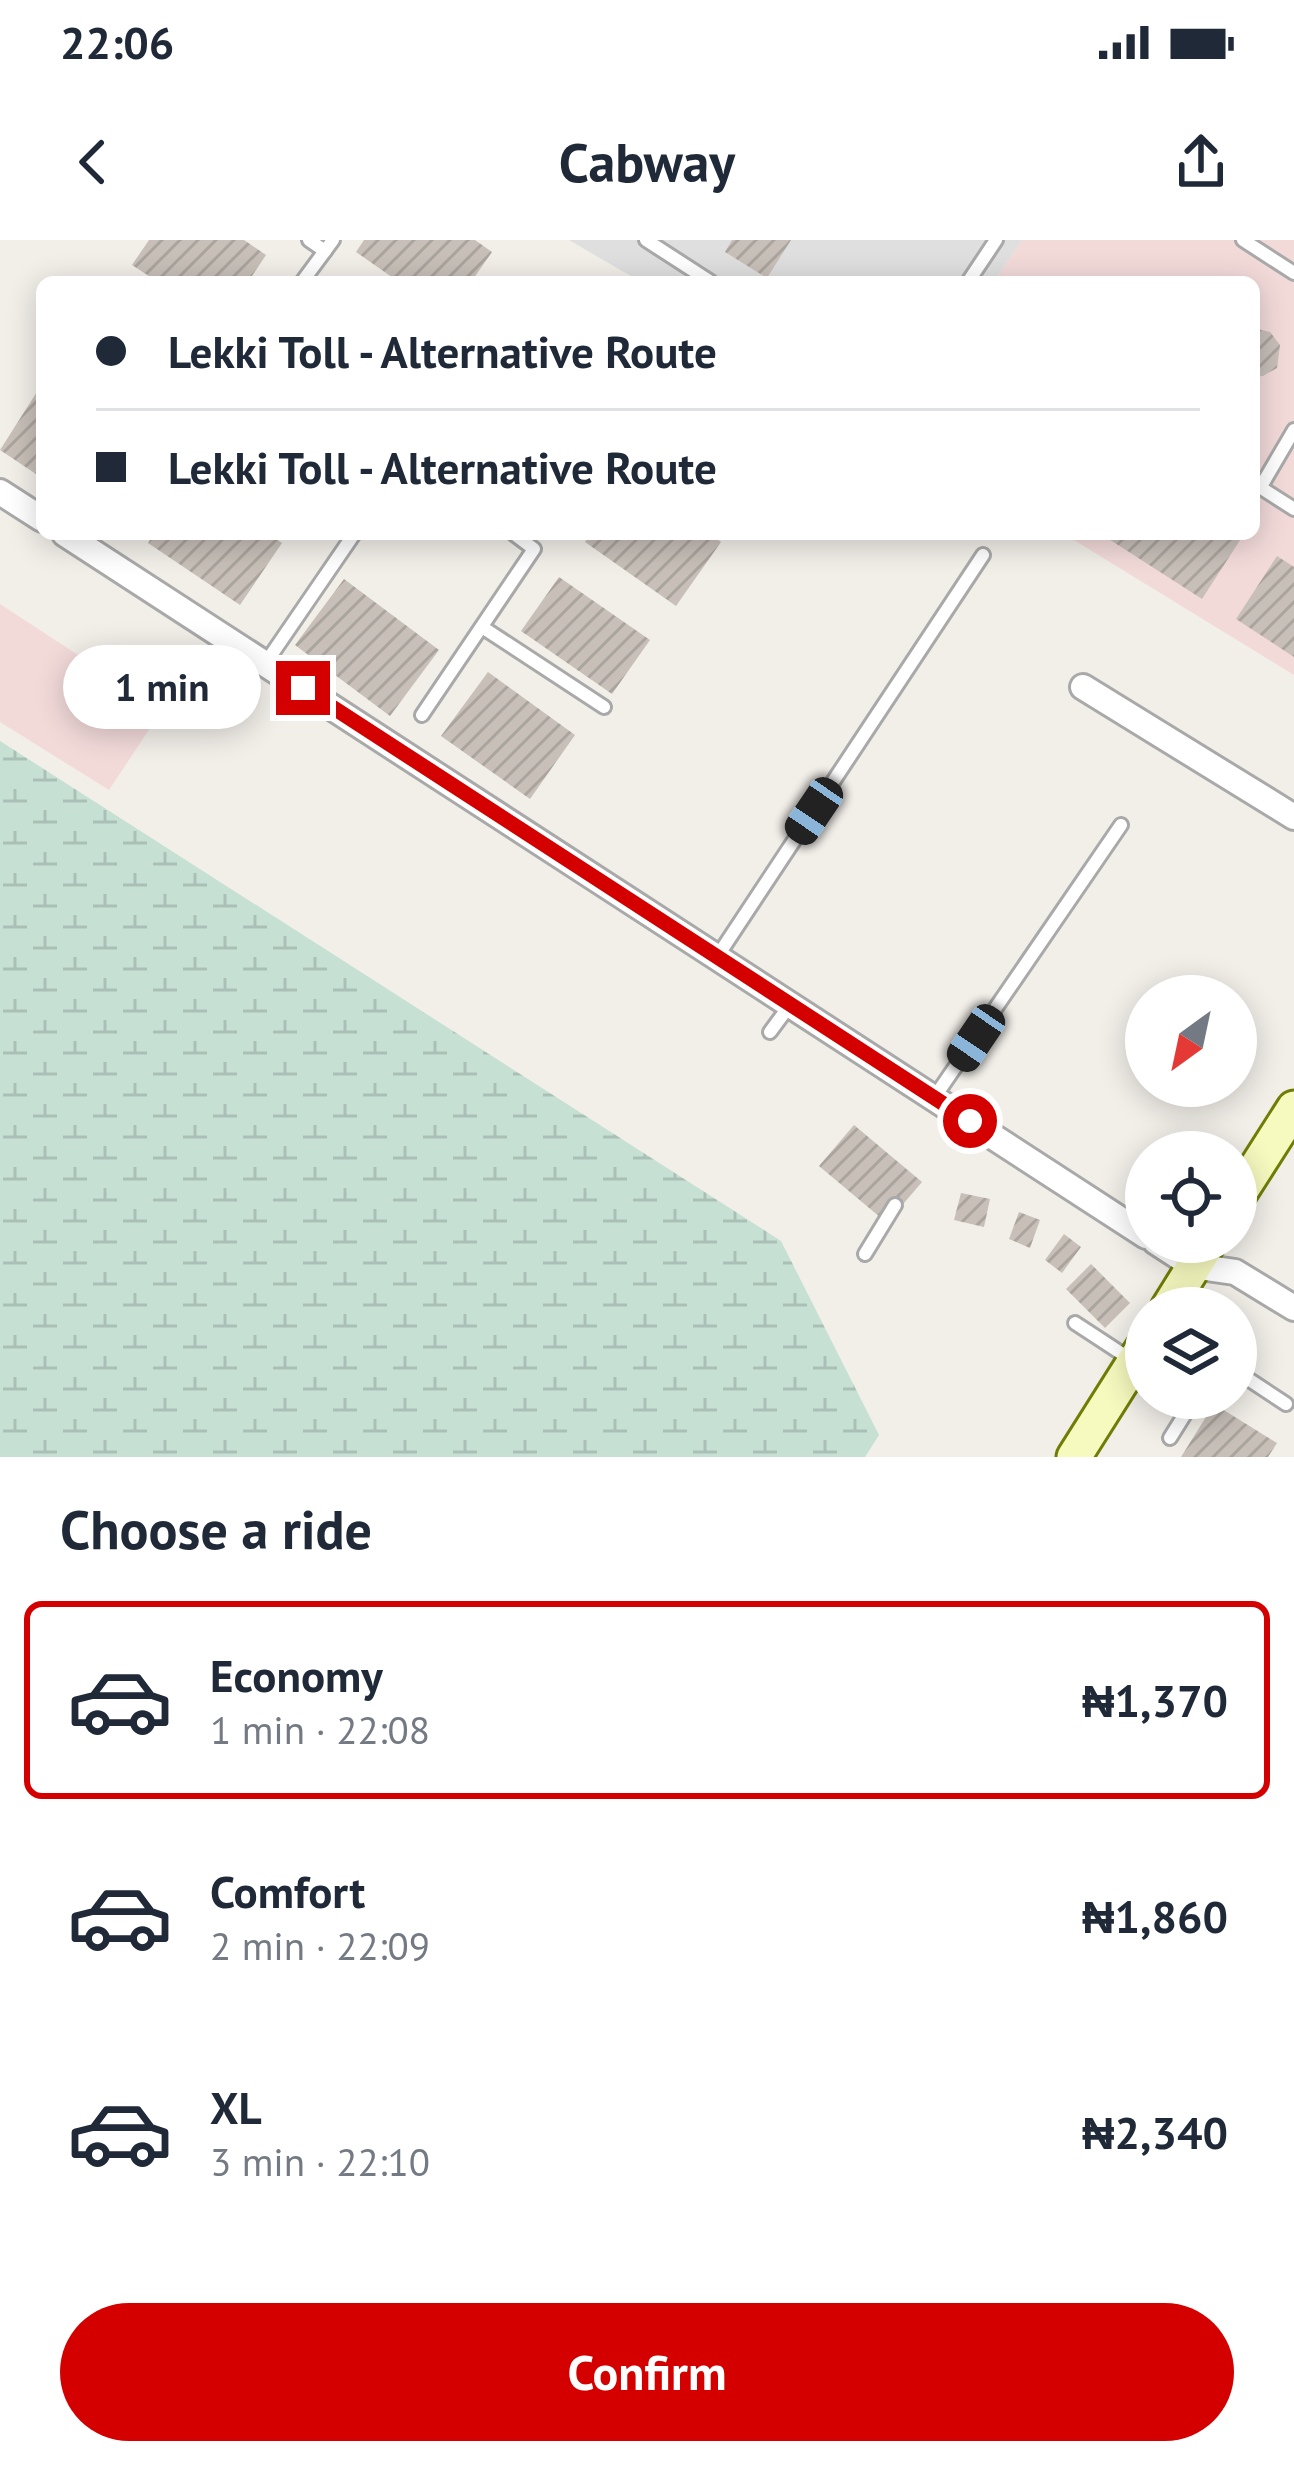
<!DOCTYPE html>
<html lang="en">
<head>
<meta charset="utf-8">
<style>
	body { margin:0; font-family:"PT Sans",sans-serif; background:#f6f6f7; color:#1f2937; height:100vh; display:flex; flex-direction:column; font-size:45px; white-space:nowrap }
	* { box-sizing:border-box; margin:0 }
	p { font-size:39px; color:#747a83 }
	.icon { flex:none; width:66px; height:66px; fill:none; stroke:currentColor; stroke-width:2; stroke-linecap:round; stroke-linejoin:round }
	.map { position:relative; height:1217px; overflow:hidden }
	.side { display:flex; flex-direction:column; background:#fff; flex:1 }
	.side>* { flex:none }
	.hud { position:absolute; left:36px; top:36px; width:1224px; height:264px; border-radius:18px; box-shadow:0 6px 30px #0003; display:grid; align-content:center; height:264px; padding:0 60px; background:#fff }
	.needle { width:78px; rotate:213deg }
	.tools { position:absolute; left:1125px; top:735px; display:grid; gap:24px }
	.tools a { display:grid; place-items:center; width:132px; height:132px; border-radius:50%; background:#fff; box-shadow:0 6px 30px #0003; font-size:60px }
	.end { position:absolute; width:54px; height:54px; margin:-27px; border:15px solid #d40000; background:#fff; box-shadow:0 0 0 6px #fff }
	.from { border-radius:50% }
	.bubble { position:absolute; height:84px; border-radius:42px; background:#fff; box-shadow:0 6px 30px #0003; font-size:39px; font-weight:800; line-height:84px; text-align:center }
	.car { position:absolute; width:36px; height:72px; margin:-36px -18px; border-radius:15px; box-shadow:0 0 9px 3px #0007; background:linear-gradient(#222 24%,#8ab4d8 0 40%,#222 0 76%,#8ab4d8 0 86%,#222 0) }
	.hud b { display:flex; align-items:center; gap:42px; height:114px; font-size:45px }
	.hud b+b { border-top:3px solid #e0e1e3 }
	.hud i { width:30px; height:30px; background:#1f2937 }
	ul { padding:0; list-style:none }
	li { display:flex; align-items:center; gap:36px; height:198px; margin:0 24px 18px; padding:0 36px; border:6px solid transparent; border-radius:18px }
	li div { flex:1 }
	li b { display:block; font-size:45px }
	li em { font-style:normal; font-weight:800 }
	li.current { border-color:#d40000 }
	li>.icon { width:108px; height:108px; stroke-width:1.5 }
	h2 { padding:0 60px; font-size:54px; line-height:144px }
	.button { display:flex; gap:24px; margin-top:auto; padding:24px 60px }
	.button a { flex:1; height:138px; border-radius:72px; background:#d40000; color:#fff; font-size:48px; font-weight:800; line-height:138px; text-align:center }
	.status { display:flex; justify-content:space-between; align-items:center; height:84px; padding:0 60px; background:#fff; direction:ltr }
	.status svg { height:33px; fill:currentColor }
	header { display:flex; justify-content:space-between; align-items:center; height:156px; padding:0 60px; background:#fff; font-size:54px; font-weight:800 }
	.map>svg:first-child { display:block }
	.residential { fill:#e0dfdf }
	.commercial { fill:#f2dad9 }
	.wetland { fill:url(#wetland-marsh) }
	.building { fill:url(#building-hatch) }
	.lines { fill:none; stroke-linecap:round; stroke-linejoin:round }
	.lane-casing { stroke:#a9a9a9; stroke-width:18 }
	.street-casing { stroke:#a9a9a9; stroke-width:30 }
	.secondary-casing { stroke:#707d05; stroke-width:39 }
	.lane { stroke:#fff; stroke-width:12 }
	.street { stroke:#fff; stroke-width:24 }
	.secondary { stroke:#f7fabf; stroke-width:33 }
	.route { stroke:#d40000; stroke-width:15 }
</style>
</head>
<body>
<div class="status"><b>22:06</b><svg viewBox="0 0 49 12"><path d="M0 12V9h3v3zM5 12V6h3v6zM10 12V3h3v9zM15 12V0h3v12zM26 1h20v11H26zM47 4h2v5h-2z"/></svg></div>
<header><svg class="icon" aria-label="back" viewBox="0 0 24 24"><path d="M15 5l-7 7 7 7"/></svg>Cabway<svg class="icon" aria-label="share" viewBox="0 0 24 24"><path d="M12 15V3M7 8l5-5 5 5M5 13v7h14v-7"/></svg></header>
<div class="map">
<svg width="1294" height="1217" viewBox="0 0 1294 1217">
	<defs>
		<pattern id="wetland-marsh" width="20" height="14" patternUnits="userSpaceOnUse" patternTransform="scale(3)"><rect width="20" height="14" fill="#c6e0d4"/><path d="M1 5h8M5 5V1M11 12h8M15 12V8" fill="none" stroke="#aac0b6"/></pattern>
		<pattern id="building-hatch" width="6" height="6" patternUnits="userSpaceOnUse" patternTransform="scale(3)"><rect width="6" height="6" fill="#c7bfb8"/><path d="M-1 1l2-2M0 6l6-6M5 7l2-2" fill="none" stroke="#aba49e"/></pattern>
	</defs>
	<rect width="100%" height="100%" fill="#f2efe9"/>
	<path class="residential" d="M569,0H1022L994,42H641Z"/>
	<g class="commercial">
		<path d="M1022,0H1294V435L1064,294H1254V42H994Z"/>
		<path d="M0,364L162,470L109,550L0,482Z"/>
	</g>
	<path class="wetland" d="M0,501L781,1001L879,1195L865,1217H0Z"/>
	<g class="building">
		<path d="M149,0H244L266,15L248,42H158L132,25Z"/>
		<path d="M364,0H475L492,12L471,42H399L356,12Z"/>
		<path d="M732,0H791L767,38L725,12Z"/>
		<path d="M1254,88L1270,92L1280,105L1277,128L1263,136L1254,137Z"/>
		<path d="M42,144V238L0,210Z"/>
		<path d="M154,294H269L282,303L240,365L148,303Z"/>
		<path d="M591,294H711L721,302L676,366L585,302Z"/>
		<path d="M1101,294H1244L1202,359Z"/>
		<path d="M1277,316L1294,327V417L1236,379Z"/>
		<path d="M559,337L650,400L612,454L521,391Z"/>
		<path d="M344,339L439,410L390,476L295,405Z"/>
		<path d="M488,432L575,495L530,559L441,496Z"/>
		<path d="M854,885L922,942L887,983L819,926Z"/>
		<path d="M961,953L990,959L984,987L954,980Z"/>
		<path d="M1019,972L1040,980L1030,1008L1009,999Z"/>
		<path d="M1064,994L1081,1007L1062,1033L1045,1020Z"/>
		<path d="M1091,1024L1130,1063L1105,1088L1066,1049Z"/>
		<path d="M1214,1164L1277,1203L1268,1217H1181Z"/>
	</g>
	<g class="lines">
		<g class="lane-casing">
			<g id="lane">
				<path d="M309,0L325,11"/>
				<path d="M646,0L711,42"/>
				<path d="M1243,0L1294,33"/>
				<path d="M302,42L333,0"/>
				<path d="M968,42L996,0"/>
				<path d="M1255,244L1294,269"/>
				<path d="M1260,248L1294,190"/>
				<path d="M482,387L604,467"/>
				<path d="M265,424L354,294"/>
				<path d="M422,475L534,309L514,294"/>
				<path d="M717,717L983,315"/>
				<path d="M770,792L790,765"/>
				<path d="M934,858L1121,585"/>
				<path d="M865,1014L895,965"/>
				<path d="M1075,1083L1133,1121"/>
				<path d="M1236,1131L1286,1164"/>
				<path d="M1170,1198L1195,1158"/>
			</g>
		</g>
		<g class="street-casing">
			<g id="street">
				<path d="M0,252L42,279"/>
				<path d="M65,294L1146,996"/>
				<path d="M1083,447L1294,577"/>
				<path d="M1156,1002L1193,1026L1235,1032L1294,1068"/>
			</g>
		</g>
		<g class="secondary-casing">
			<g id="secondary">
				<path d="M1236,959L1294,868"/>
				<path d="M1168,1068L1209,1002"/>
				<path d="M1074,1217L1146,1103"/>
			</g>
		</g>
		<use href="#lane" class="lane"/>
		<use href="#street" class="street"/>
		<use href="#secondary" class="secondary"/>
	</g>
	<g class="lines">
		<path class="route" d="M303,448L970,881"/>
	</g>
</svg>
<div class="tools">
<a><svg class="needle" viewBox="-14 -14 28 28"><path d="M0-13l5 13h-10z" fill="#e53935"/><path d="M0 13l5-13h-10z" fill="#747a83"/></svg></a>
<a><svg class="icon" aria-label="locate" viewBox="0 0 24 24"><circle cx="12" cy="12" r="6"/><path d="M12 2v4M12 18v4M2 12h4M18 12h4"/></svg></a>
<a><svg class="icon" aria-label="layers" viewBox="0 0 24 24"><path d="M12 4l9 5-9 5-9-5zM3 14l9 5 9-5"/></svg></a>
</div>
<i class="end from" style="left:970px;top:881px"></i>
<i class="end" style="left:303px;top:448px"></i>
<div class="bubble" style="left:63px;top:405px;width:198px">1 min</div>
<i class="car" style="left:814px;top:571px;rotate:214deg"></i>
<i class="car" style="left:976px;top:798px;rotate:214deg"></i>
<div class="hud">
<b><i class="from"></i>Lekki Toll - Alternative Route</b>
<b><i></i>Lekki Toll - Alternative Route</b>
</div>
</div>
<section class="side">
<h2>Choose a ride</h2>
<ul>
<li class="current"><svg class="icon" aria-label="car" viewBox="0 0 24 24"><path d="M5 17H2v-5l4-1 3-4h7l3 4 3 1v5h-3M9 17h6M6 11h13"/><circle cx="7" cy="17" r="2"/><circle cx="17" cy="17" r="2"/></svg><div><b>Economy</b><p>1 min · 22:08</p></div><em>₦1,370</em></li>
<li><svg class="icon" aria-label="car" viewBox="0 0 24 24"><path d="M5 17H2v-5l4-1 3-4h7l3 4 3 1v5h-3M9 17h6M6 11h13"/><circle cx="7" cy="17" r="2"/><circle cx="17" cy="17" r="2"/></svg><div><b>Comfort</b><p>2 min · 22:09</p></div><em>₦1,860</em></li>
<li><svg class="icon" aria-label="car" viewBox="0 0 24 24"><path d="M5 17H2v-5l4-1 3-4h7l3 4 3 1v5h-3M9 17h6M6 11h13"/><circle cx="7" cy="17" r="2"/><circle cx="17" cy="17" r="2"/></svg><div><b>XL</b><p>3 min · 22:10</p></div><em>₦2,340</em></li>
</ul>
<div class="button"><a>Confirm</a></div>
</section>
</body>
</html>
